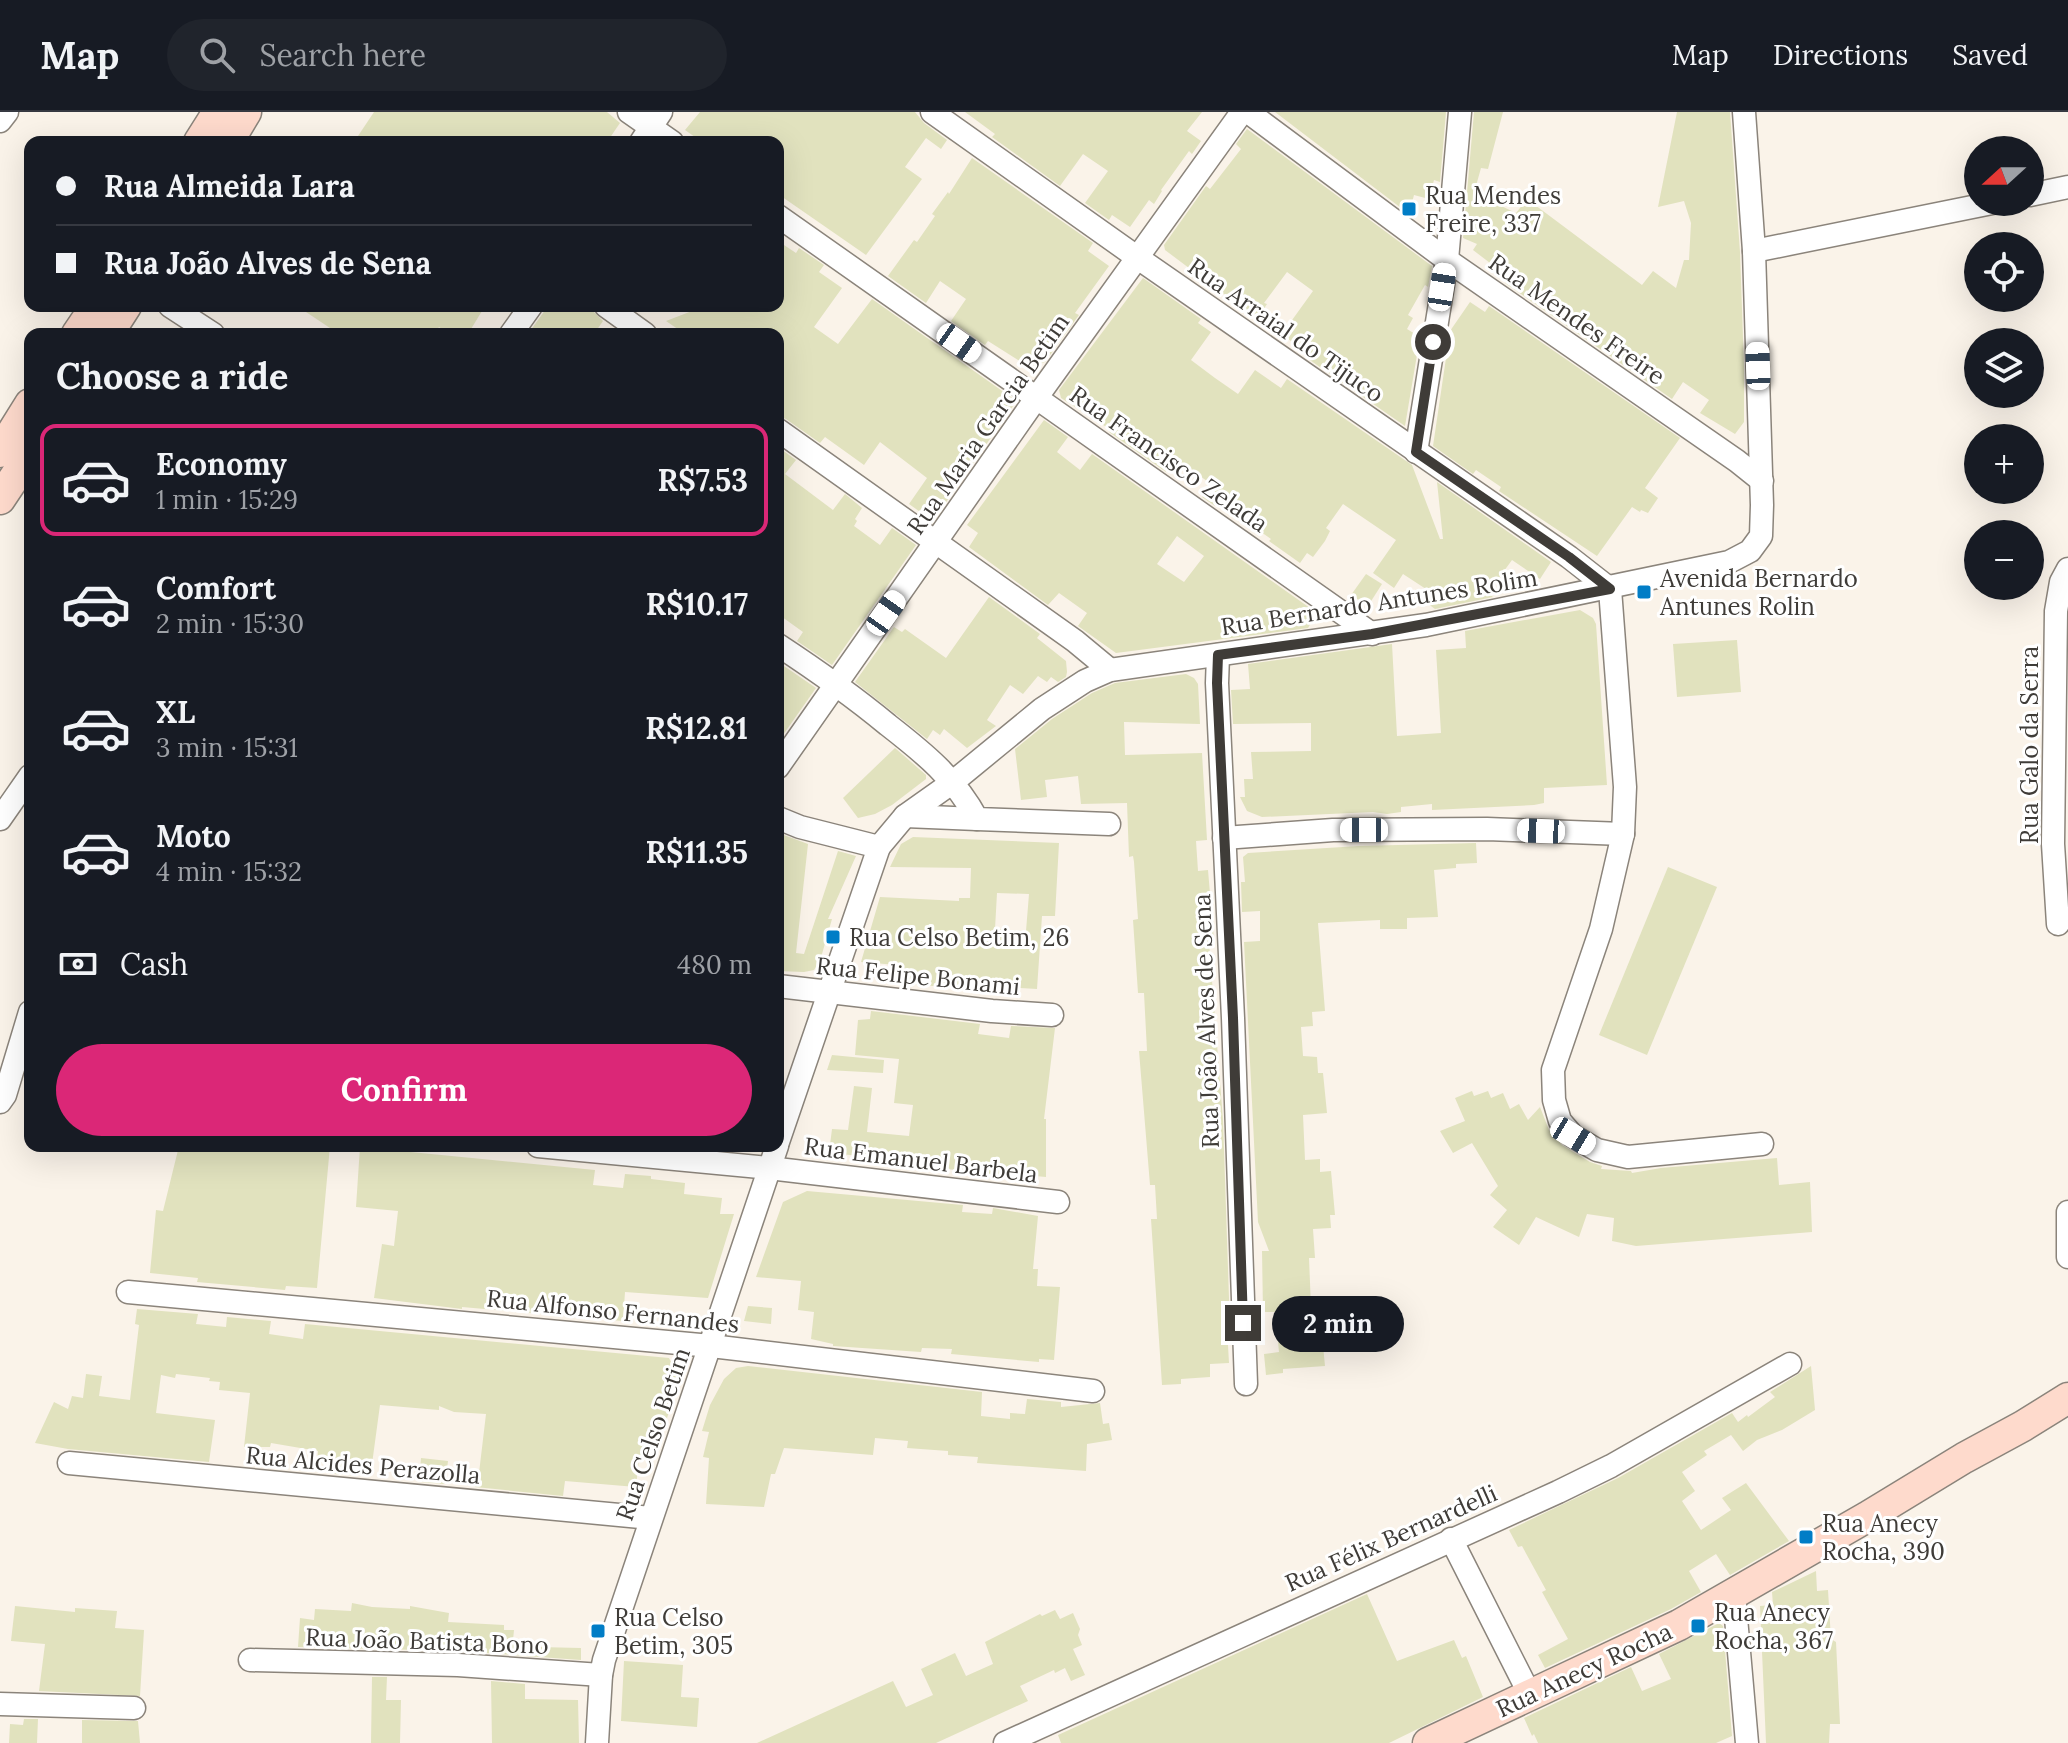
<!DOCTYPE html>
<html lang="en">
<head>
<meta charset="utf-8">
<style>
	body { margin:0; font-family:Lora,serif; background:#20242c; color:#f1f3f6; height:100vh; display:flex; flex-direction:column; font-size:30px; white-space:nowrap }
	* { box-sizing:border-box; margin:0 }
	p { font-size:26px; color:#9ea1a6 }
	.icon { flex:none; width:44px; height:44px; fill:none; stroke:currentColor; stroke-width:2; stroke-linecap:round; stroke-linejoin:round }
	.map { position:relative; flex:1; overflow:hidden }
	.details { position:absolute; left:24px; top:216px; width:760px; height:824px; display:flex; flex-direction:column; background:#171b24; border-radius:16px; box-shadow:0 8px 32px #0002 }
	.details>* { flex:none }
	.hud { position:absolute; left:24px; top:24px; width:760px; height:176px; border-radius:16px; box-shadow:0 8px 32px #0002; display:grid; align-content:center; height:176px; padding:0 32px; background:#171b24 }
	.needle { width:52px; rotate:249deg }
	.controls { position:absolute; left:1964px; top:24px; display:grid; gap:16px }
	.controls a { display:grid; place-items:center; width:80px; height:80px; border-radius:50%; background:#171b24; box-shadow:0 8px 32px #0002; font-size:40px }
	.end { position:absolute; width:36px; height:36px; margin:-18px; border:10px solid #3f3c38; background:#fff; box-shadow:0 0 0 4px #fff }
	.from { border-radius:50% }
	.bubble { position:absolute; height:56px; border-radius:28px; background:#171b24; box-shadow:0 8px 32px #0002; font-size:26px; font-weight:700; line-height:56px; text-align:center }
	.car { position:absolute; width:24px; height:48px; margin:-24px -12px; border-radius:10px; box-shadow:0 0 6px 2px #0007; background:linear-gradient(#fff 24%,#345 0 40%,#fff 0 76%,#345 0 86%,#fff 0) }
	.hud b { display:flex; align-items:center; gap:28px; height:76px; font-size:30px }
	.hud b+b { border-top:2px solid #363941 }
	.hud i { width:20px; height:20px; background:#f1f3f6 }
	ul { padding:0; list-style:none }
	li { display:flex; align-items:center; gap:24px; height:112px; margin:0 16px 12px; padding:0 16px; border:4px solid transparent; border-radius:16px }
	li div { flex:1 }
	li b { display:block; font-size:30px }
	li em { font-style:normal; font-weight:700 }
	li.on { border-color:#db2777 }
	li>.icon { width:72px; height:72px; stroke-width:1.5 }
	h2 { padding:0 32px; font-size:36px; line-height:96px }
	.pay { display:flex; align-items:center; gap:20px; height:88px; padding:0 32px; font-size:30px }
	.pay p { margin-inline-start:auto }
	.action { display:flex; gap:16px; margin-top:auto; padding:16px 32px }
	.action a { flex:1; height:92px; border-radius:48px; background:#db2777; color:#fff; font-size:32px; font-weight:700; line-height:92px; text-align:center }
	header { display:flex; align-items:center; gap:48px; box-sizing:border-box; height:112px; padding:0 40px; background:#171b24; border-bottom:2px solid #363941 }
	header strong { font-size:38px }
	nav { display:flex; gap:44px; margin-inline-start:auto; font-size:28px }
	.search { width:560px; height:72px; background:#20242c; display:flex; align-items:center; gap:20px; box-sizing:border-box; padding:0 28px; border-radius:44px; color:#9ea1a6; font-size:30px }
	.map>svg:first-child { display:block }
	.building { fill:#e1e2be; fill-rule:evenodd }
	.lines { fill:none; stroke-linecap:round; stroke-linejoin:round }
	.street-casing { stroke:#8b847b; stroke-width:25 }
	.secondary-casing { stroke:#8b847b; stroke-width:33 }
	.street { stroke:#fff; stroke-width:22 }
	.secondary { stroke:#fedacc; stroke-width:30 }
	.route { stroke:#3f3c38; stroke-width:10 }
	.poi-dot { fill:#017dc6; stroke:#fff; stroke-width:3 }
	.labels { text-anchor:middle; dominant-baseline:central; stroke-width:6; stroke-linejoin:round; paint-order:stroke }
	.poi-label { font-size:24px; fill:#3f3c38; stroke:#fff; text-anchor:start }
	.street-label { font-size:24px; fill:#3f3c38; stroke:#fff }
</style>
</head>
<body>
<header>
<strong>Map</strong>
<div class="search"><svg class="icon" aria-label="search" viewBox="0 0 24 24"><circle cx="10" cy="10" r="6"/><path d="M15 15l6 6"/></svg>Search here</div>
<nav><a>Map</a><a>Directions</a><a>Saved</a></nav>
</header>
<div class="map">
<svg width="2068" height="1631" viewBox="0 0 2068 1631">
	<rect width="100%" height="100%" fill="#faf3e9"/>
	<g class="building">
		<path d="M374,0H607L620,11L607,30H354Z"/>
		<path d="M700,0H915L924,11L947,28L941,37L926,26L905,55L922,67L866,143L778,82V30H702L685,18Z"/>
		<path d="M965,0H1202L1187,19L1201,29L1192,42L1189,39L1161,78L1162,79L1154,92L1149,88L1130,115L1112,103L1109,108L1085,91L1108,59L1083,42L1060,74L992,25L995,22Z"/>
		<path d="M1275,0H1446L1440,70L1434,68L1429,87L1414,83L1409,102Z"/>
		<path d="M1474,0H1503L1488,57L1481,56L1474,81L1516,101L1527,87L1642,173L1653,159L1676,176L1684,148H1689L1691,111L1684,89L1658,95L1677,0H1730L1740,140L1744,254V310L1735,322L1700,301L1709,288L1683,270L1672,287L1505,171L1509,166L1507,164L1473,138L1477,132L1463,126Z"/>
		<path d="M1247,17L1432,154L1428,175L1425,173L1408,203L1413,206L1407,217L1420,225L1405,314L1304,244L1306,241L1282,222L1313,179L1287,160L1264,191L1267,192L1257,207L1165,138L1164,133L1206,74L1210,77L1241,37L1236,32Z"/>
		<path d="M972,46L1093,131L1088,139L1109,154L1075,201L1079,203L1045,250L1029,255L988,229L985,233L951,209L966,187L940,169L926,191L888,164L914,128L917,130L935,104L932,102L948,80L949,82Z"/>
		<path d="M778,129L796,141L799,136L824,153L819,160L842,176L814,215L838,232L872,187L1015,288V291L933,409L909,392L927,366L880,330L864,353L825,325L820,331L786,307L778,304V222H685L666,209L705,194H778Z"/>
		<path d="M1143,166L1201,207L1198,211L1211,220L1191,248L1215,266L1238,282L1255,258L1281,276L1287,267L1412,353L1440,427H1443L1437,370L1551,450L1540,467L1512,448L1488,481L1493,485L1435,497L1423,488L1429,479L1403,462L1394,476L1373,461L1396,428L1343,392L1326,416L1330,419L1325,429L1313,445L1307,441L1300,451L1269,429L1271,427L1254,415L1258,409L1231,389L1229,393L1220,387L1215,394L1202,385L1213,373L1173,346L1166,360L1109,320L1111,318L1061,286L1059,278Z"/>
		<path d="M1470,190L1485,200L1489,194L1680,326L1645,376L1658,386L1648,401L1641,398L1640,400L1632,395L1597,444L1499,379L1501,375L1476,358L1473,362L1433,334L1450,219Z"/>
		<path d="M297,194H485L468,222H450L439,215L434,222H339Z"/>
		<path d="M548,194H592L594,200L603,209L594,222H528Z"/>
		<path d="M1044,308L1068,325L1057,340L1080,358L1092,342L1317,501L1308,516L1116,541L1078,514L1087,501L1059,481L1048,493L969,435L978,421L967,413ZM1177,424L1204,444L1184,470L1157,452Z"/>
		<path d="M778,335L796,348L785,362L833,398L845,382L856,391L862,396L855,407L857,409L854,414L880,433L892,416L916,433L832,553L797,529L803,520L778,502Z"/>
		<path d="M1366,462L1382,472L1368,494L1351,483Z"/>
		<path d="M989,485L1040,522L1037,526L1066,549L1067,560L1066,565L1058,570L1051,565L1047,570L1038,564L1023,582L1010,573L987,608L996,614L967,636L944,617L940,623L933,618L927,627L855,570L894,515L902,520L905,517L946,546Z"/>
		<path d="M1580,498L1593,506L1596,512L1607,673L1544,676V691L1534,693L1432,698V692L1401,695V700L1387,702L1373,700L1262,705L1247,699L1240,685H1245L1244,667H1253L1251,640L1311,639V611L1233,612L1231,578L1250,577L1248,552L1392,532L1397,624L1441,621L1436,538L1466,536L1465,519Z"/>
		<path d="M1737,528L1741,580L1677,585L1673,532Z"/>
		<path d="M781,552L816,576L778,630V556Z"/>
		<path d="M1186,562L1194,566L1198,572L1200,612L1124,610L1125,643L1202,641L1207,728L1196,729L1198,759L1208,758L1214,829L1209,830L1223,1008L1230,1216H1227L1229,1251L1210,1252V1265L1181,1267V1272L1162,1273L1151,1107H1157L1155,1073H1150L1139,939H1147L1144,881H1138L1133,808L1138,807L1134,750L1133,744L1129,745L1127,691L1081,692L1078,664L1045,668L1047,685L1021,688L1015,637L1052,607L1092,581L1115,571Z"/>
		<path d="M895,636L926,663V667L892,693L875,702L858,706L843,686Z"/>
		<path d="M781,722L808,732L796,841L804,842L838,739L856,744L828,807H832L820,849L814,858L804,860L778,859V727L781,728Z"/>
		<path d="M913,725L1059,731L1055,804H1042L1037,877L1004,875L1003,880L946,871L945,875L895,871L897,853L861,850L880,785L959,789V786H970L971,756L890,755L901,732ZM997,781L1029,782L1026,819L995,817Z"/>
		<path d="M1476,731L1477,751L1456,752V756L1434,758L1438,805L1407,806V817H1380V808L1318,811L1325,899L1312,900L1313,914L1301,915L1303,944L1317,945L1318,961H1323L1327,1001L1303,1003L1305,1048L1320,1047V1060L1331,1059L1335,1103H1330L1331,1116L1313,1117L1315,1146H1309L1311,1195H1326L1328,1211L1321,1212L1325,1254L1283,1257V1261L1266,1263L1264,1242L1279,1240L1275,1200H1263L1262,1139H1269L1258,1110L1244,830L1260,829V799L1242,800L1241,770H1245L1243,745L1248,741L1359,734Z"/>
		<path d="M1668,755L1717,775L1647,943L1599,923Z"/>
		<path d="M871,899L980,912L978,922L1009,926L1011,914L1055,916L1044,1007H1046V1065L1024,1063V1066L921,1054L922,1045L893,1042L892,1047L829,1041L832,1017L848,1018L854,974L872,976L867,1020L909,1024L913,993L894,991L899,947L855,943L858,908L870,907Z"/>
		<path d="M832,943L884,948L883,961L827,958Z"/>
		<path d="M1472,979L1474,984L1488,979L1491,986L1503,981L1510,997L1519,992L1528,1008L1540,995L1549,1018L1562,1033L1590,1050L1602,1054L1601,1057L1631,1059L1632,1061L1661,1056L1777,1046L1779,1073L1810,1070L1812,1120L1636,1134L1612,1129L1614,1106L1587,1102L1579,1125L1536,1105L1519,1133L1493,1115L1507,1098L1490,1083L1498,1074L1472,1031L1453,1041L1440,1019L1465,1009L1455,986Z"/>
		<path d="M179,1034H330L317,1176L286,1174L285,1178L197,1170L198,1166L150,1161L156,1098L163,1099Z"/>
		<path d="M360,1035L595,1058L593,1073L623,1076L625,1062L651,1064V1067L685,1071L684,1082L722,1086L720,1102H734L708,1186L625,1180L623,1209L462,1195V1197L374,1186L382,1132L394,1134L398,1099L356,1095Z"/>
		<path d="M807,1079L963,1093L962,1100L992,1102L993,1096L1038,1104L1033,1157H1038L1037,1174L1060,1175L1054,1248L1039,1247V1250L951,1242L952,1237L922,1236L921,1240L833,1234V1232L811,1227L814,1200L798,1198L801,1169L756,1165L783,1090Z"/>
		<path d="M748,1194L772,1196L771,1212L744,1209Z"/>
		<path d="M137,1197L198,1202L196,1212L226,1215L227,1205L271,1209L269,1222L303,1227L305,1212L669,1246L680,1268L653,1347L639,1346L636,1375L565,1369L563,1384L475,1375L476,1361H479L486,1302L454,1300L439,1294V1298L380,1293L372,1352L345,1348L343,1363L327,1361L328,1352L317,1350L318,1339L271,1331L270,1335H244L250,1281L219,1278L220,1270L209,1269L210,1266L176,1262L175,1266L161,1263L156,1301L215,1308L209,1350L68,1337L35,1331L54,1290L68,1297L72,1284L83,1286L86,1262L102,1264L99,1284L130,1288L139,1213L135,1212Z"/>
		<path d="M748,1254L982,1280L981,1304L1010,1307V1301L1025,1302L1027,1287L1061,1290V1295L1100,1291L1103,1312L1109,1311L1112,1328L1087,1332L1086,1359L977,1351L978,1345L948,1343V1339L907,1336L908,1329L875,1326L873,1343L784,1336L775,1362H771L764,1395L706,1392L709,1346L703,1345L709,1320L702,1319L710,1293L724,1267L736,1256Z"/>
		<path d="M1811,1254L1815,1298L1782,1318L1757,1328L1743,1339L1731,1323L1704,1339L1707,1343L1682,1360L1695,1379L1682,1389L1701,1418L1731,1398L1722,1386L1746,1371L1789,1429L1730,1463L1716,1442L1689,1459L1701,1480L1671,1497L1545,1556L1538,1543L1568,1527L1542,1480L1546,1478L1522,1434L1518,1435L1509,1418L1618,1366L1732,1301L1738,1310L1747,1303L1748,1305L1775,1285L1770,1280Z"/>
		<path d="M421,1346L448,1349L445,1372L419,1370Z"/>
		<path d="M1816,1459L1817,1479L1828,1478L1831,1527L1836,1530L1840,1612H1830L1829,1631H1766L1760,1494L1773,1493L1772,1480Z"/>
		<path d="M1367,1482L1397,1549L1454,1528L1462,1546L1466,1544L1483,1585L1389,1631H1061L1058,1623Z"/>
		<path d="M352,1491L372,1495L410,1497V1494L449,1501L448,1510L504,1513V1518H514L513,1528L537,1531L538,1535L581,1536V1548L458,1539L298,1535L300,1506L314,1508L315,1497L351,1499Z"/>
		<path d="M15,1494L75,1500V1496L117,1499L115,1516L144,1518L140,1584L39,1579L45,1532L11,1529Z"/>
		<path d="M1055,1498L1060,1507L1073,1501L1080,1517L1078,1523L1082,1533L1073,1537L1085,1563L1071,1569L1065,1556L1055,1561L1054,1558L1020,1574L1028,1589L936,1631H757L893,1569L906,1595L933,1583L921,1557L955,1541L966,1564L993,1552L985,1530L1040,1502L1042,1504Z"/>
		<path d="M1719,1511L1723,1514L1732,1624L1716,1631H1538L1534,1622L1532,1624L1524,1606L1631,1555L1642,1579L1671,1567L1659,1542Z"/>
		<path d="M624,1549L683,1553L681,1585L699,1586L697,1615L621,1609Z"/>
		<path d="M372,1565H387L386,1588H401L400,1631H371Z"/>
		<path d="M491,1569L525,1572V1587L578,1588L579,1631H492Z"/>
		<path d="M24,1607H38L37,1631H9L10,1612L23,1613Z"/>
		<path d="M82,1608L138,1609L140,1631H82Z"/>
	</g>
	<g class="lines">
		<g class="street-casing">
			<g id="street">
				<path d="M629,0L672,30"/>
				<path d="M932,0L1138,146L1569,445L1610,477L1625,675L1623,722L1601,817L1553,958L1554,988L1560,1009L1573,1024L1597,1038L1628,1045L1762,1032"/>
				<path d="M1248,0L1447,148L1737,349L1762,369"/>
				<path d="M0,9L7,0"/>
				<path d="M641,30L661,0"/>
				<path d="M2030,83L2068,75"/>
				<path d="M778,104L1372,522"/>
				<path d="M1754,139L1997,90"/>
				<path d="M170,194L213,222"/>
				<path d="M606,194L645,222"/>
				<path d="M511,222L531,194"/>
				<path d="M778,318L1075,529L1110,558"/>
				<path d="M1416,340L1447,148L1460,0"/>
				<path d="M778,533C816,558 853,584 888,613C924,641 955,666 977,707L1109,712"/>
				<path d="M1218,543L1217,571L1233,906L1246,1272"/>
				<path d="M778,655L1037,285L1242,0"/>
				<path d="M905,704L977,707"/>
				<path d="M778,706L800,715L879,735L905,704L953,670L1042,597L1085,569L1110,558L1426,513L1729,450L1750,439L1761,424L1762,393L1754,139L1744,0"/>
				<path d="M0,707L30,664"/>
				<path d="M1224,726L1333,718L1487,717L1623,722"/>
				<path d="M2058,812L2053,732L2056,499L2061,470L2068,457"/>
				<path d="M778,874L992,899L1052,903"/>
				<path d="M0,990L5,983L30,900"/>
				<path d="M778,1030L879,735"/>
				<path d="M538,1034L769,1056L1058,1090"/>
				<path d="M2068,1100V1145"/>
				<path d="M128,1180L711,1234L1093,1279"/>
				<path d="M69,1351L651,1406"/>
				<path d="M1451,1427L1530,1583"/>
				<path d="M1734,1483L1747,1631"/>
				<path d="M250,1548L458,1553L601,1563"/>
				<path d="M0,1592L134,1596"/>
				<path d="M597,1631L601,1563L604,1548L777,1034"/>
				<path d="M1005,1631L1558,1380L1611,1354L1790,1252"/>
			</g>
		</g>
		<g class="secondary-casing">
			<g id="secondary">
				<path d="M199,30L218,0"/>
				<path d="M228,30L246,0"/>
				<path d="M77,222L96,194"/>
				<path d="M108,222L126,194"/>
				<path d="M0,340L30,292"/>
				<path d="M0,387L30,342"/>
				<path d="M1428,1631L1679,1513L1867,1405L1964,1346L2023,1314L2068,1286"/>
			</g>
		</g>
		<use href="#street" class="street"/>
		<use href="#secondary" class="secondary"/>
	</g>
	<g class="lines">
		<path class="route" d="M1243,1211L1233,906L1217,571L1218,543L1372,522L1610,477L1569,445L1416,340L1433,230"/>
	</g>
	<g class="poi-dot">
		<rect x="1401" y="89" width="16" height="16" rx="4"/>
		<rect x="1636" y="472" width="16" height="16" rx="4"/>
		<rect x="825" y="817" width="16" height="16" rx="4"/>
		<rect x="1798" y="1417" width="16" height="16" rx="4"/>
		<rect x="1690" y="1506" width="16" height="16" rx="4"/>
		<rect x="590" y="1511" width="16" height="16" rx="4"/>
	</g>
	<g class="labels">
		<g class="poi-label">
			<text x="1425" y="83">Rua Mendes<tspan x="1425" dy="28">Freire, 337</tspan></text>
			<text x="1660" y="466">Avenida Bernardo<tspan x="1660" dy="28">Antunes Rolin</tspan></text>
			<text x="849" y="825">Rua Celso Betim, 26</text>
			<text x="1822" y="1411">Rua Anecy<tspan x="1822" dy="28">Rocha, 390</tspan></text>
			<text x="1714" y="1500">Rua Anecy<tspan x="1714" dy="28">Rocha, 367</tspan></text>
			<text x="614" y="1505">Rua Celso<tspan x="614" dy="28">Betim, 305</tspan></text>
		</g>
		<g class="street-label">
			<text transform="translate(1577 207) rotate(35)">Rua Mendes Freire</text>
			<text transform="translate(1286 218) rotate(35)">Rua Arraial do Tijuco</text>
			<text transform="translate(988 312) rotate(-55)">Rua Maria Garcia Betim</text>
			<text transform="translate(1169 347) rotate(35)">Rua Francisco Zelada</text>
			<text transform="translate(1379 490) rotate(-9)">Rua Bernardo Antunes Rolim</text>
			<text transform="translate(2029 633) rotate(-90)">Rua Galo da Serra</text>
			<text transform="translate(918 864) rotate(6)">Rua Felipe Bonami</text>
			<text transform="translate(1206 909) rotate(-92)">Rua João Alves de Sena</text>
			<text transform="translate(921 1048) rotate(7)">Rua Emanuel Barbela</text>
			<text transform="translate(613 1199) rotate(6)">Rua Alfonso Fernandes</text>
			<text transform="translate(653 1322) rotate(-71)">Rua Celso Betim</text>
			<text transform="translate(363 1353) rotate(5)">Rua Alcides Perazolla</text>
			<text transform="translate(1391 1426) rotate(-24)">Rua Félix Bernardelli</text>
			<text transform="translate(427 1529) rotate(2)">Rua João Batista Bono</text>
			<text transform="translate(1584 1558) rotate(-25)">Rua Anecy Rocha</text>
		</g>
	</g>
</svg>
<div class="controls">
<a><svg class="needle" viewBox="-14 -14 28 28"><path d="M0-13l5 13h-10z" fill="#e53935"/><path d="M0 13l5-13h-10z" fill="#9ea1a6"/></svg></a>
<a><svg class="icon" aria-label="locate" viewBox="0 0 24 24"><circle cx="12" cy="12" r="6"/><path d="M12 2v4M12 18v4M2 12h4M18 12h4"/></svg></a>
<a><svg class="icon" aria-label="layers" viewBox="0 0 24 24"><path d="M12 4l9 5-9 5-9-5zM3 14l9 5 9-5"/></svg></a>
<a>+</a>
<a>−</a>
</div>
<i class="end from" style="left:1433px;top:230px"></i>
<i class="end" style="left:1243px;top:1211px"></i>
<div class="bubble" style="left:1272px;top:1184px;width:132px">2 min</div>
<i class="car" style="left:1442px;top:175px;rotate:9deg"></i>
<i class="car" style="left:959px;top:231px;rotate:125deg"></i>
<i class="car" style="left:1758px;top:254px;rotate:358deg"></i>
<i class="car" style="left:886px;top:501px;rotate:35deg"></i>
<i class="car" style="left:1364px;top:718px;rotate:270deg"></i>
<i class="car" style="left:1541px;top:719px;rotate:272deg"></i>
<i class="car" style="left:1573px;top:1024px;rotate:121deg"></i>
<div class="hud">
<b><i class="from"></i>Rua Almeida Lara</b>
<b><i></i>Rua João Alves de Sena</b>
</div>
<section class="details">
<h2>Choose a ride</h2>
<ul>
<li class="on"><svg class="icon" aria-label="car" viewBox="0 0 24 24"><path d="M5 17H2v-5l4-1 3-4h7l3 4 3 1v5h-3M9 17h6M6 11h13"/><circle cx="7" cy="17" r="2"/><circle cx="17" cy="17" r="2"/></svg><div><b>Economy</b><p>1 min · 15:29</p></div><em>R$7.53</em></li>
<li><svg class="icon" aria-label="car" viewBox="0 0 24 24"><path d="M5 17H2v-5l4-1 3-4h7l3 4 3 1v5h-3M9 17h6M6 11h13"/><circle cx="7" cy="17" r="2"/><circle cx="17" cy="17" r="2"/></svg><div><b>Comfort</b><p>2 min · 15:30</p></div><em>R$10.17</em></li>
<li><svg class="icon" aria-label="car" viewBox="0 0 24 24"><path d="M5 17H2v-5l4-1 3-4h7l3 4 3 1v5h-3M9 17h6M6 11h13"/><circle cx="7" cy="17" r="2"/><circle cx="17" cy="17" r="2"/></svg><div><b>XL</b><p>3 min · 15:31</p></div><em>R$12.81</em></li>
<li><svg class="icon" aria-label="car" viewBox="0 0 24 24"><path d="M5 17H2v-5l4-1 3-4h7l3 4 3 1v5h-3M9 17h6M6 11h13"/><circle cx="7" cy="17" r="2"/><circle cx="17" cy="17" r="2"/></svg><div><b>Moto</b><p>4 min · 15:32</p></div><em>R$11.35</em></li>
</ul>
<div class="pay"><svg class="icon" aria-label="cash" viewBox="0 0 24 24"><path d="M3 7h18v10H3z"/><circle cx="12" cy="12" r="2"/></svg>Cash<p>480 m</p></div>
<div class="action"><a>Confirm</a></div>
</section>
</div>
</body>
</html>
